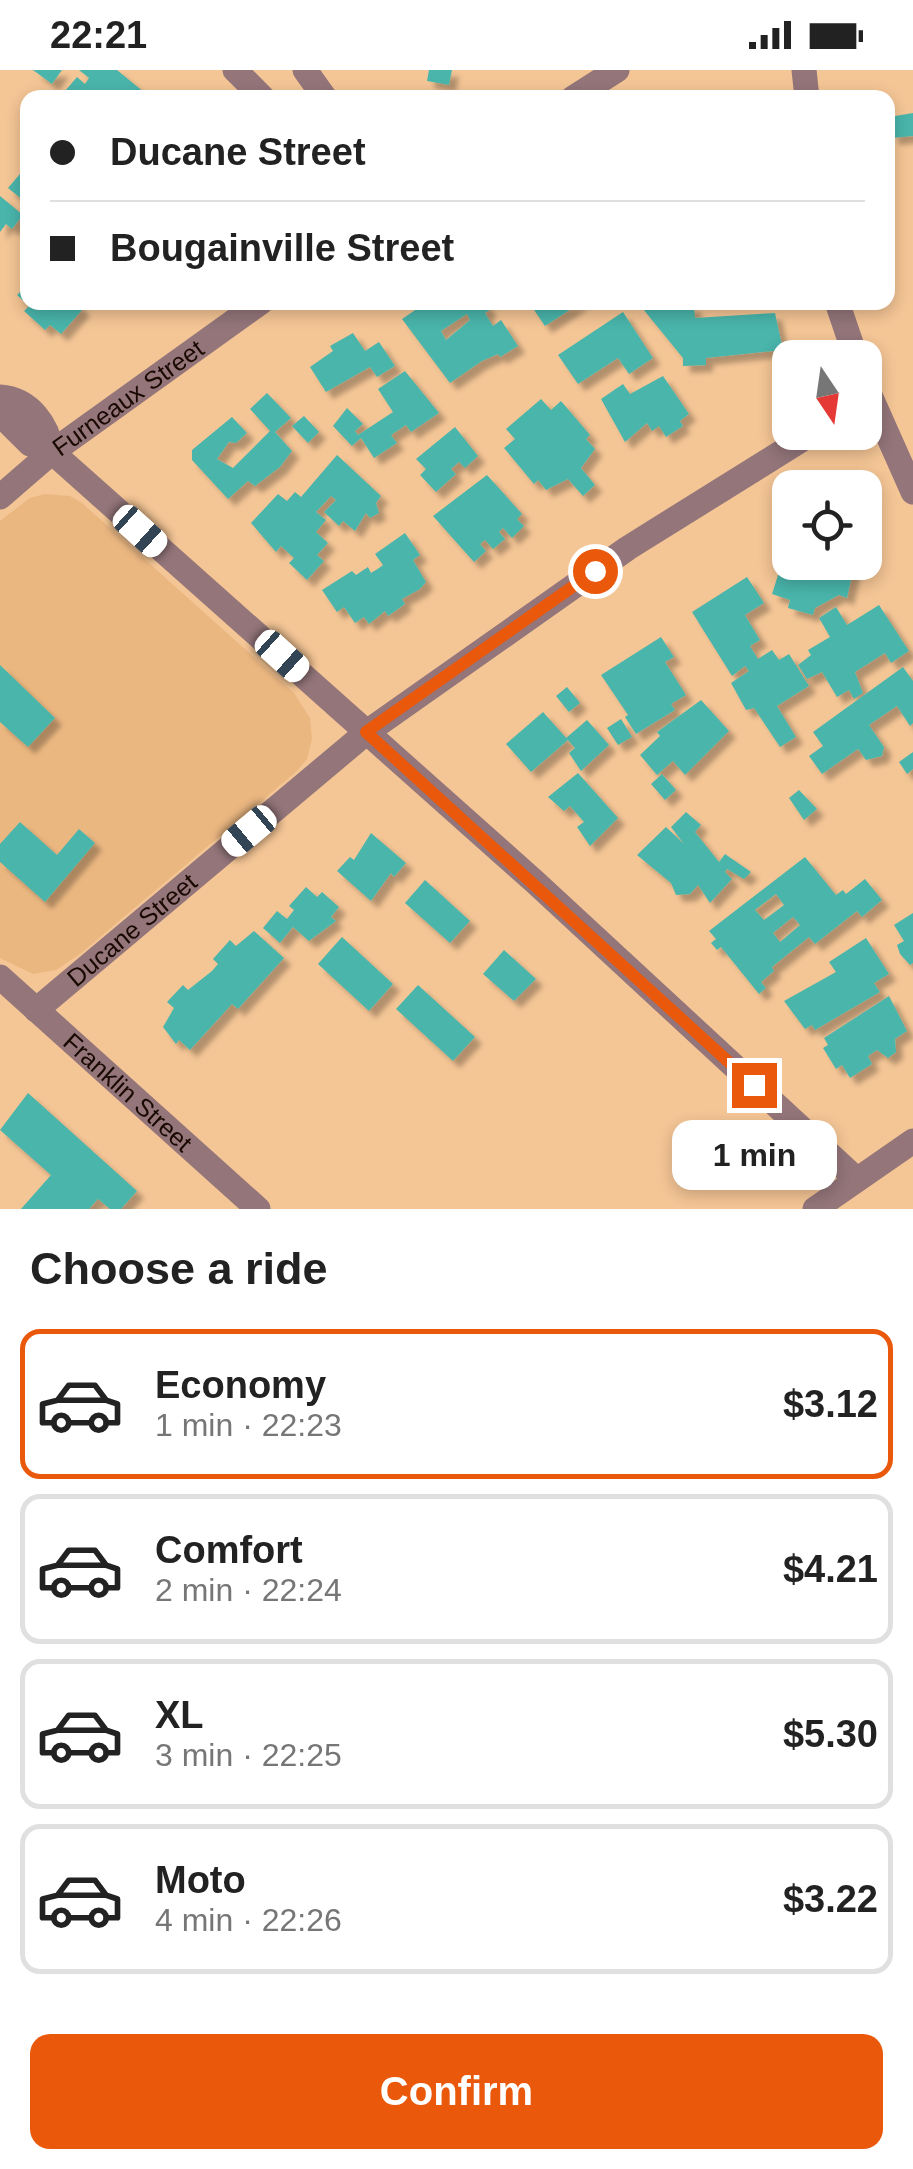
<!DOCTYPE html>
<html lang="en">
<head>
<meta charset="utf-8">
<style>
	body { margin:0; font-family:Helvetica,sans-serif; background:#f2f2f2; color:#222; height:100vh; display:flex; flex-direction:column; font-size:38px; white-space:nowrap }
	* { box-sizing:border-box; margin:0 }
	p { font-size:32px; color:#767676 }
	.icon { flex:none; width:55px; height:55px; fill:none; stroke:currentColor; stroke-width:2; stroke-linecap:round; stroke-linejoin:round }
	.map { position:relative; height:1139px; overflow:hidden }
	.side { display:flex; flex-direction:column; background:#fff; flex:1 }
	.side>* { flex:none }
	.top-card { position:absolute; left:20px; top:20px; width:875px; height:220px; border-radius:20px; box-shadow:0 5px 15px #0003; display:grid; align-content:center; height:220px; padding:0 30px; background:#fff }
	.needle { width:65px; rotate:167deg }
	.tools { position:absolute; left:772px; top:270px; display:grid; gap:20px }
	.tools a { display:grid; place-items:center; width:110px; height:110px; border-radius:20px; background:#fff; box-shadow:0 5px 15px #0003; font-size:50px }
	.end { position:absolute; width:45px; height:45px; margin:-22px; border:12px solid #ea580c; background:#fff; box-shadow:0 0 0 5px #fff }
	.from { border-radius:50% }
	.bubble { position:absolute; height:70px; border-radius:20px; background:#fff; box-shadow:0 5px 15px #0003; font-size:32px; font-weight:800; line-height:70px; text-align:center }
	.car { position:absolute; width:30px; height:60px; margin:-30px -15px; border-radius:12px; box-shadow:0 0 8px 2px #0007; background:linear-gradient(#fff 24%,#345 0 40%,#fff 0 76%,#345 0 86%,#fff 0) }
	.top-card b { display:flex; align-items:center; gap:35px; height:95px; font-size:38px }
	.top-card b+b { border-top:2px solid #e0e0e0 }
	.top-card i { width:25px; height:25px; background:#222 }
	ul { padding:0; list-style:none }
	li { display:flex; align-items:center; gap:30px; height:150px; margin:0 20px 15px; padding:0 10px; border:5px solid #e0e0e0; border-radius:20px }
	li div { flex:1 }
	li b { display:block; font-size:38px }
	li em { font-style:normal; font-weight:800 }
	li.selected { border-color:#ea580c }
	li>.icon { width:90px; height:90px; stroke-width:1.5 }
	h2 { padding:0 30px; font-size:45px; line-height:120px }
	.action { display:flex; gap:20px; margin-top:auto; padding:20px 30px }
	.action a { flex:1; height:115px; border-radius:20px; background:#ea580c; color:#fff; font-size:40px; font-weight:800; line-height:115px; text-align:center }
	.status { display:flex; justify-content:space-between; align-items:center; height:70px; padding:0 50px; background:#fff; direction:ltr }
	.status svg { height:28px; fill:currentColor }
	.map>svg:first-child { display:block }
	.built { fill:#ebb781 }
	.building { fill:#49b5ab; fill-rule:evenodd; filter:url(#shadow) }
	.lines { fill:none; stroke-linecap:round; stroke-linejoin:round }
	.minor { stroke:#93757a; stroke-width:25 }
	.tertiary { stroke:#93757a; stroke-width:25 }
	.route { stroke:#ea580c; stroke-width:12 }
	.labels { text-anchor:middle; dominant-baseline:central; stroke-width:9; stroke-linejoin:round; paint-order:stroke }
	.street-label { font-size:25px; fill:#190900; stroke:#f4c595 }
</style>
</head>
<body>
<div class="status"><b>22:21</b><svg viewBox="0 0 49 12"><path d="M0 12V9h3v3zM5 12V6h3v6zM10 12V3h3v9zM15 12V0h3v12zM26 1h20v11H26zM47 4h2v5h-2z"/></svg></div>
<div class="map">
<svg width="913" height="1139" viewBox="0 0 913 1139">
	<defs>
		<filter id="shadow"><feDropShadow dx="7" dy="7" stdDeviation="2.5" flood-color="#0004"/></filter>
	</defs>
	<rect width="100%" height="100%" fill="#f4c595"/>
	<path class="built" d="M45,424L70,426L82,433L294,623L310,648L312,669L307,689L297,701L80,884L56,900L33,904L0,888V451L30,428Z"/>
	<g class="building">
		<path d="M33,0H62L52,14Z"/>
		<path d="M79,0H117L145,23L141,28H59L77,7L85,14L89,8Z"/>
		<path d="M429,0H452L449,15L427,11Z"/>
		<path d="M913,43V66L892,68L889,47Z"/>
		<path d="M25,98L28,100V134L8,118Z"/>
		<path d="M0,126L23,145L12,159L6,154L0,162Z"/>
		<path d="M28,214V232H76L83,239L61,264L50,255L45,260L24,241L29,236L17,225Z"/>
		<path d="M427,232H485L490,240L485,243L493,256L501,250L518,276L500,287L498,284L482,291L450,313L402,249ZM467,244L470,250L446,270L441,261Z"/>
		<path d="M582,232L545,256L530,234L532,232Z"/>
		<path d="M694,235L695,248L775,243L783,280L706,288V295L683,296V288L643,239Z"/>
		<path d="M623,242L653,288L629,304L618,288L578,314L558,285Z"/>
		<path d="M353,263L365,281L379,272L395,296L377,307L370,297L326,322L310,297L333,281L330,276Z"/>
		<path d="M405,301L439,343L411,362L406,355L391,365L397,373L374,388L361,368L352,376L333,356L347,338L363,354L355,361L358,365L393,342L378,319Z"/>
		<path d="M663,306L689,344L680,351L683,356L666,367L659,356L652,361L647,353L625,372L601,329L623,314L630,324Z"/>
		<path d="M267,323L291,348L275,362L292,381L280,397L255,416L248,411L228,429L192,390V380L232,347L247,363L236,373L229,372L217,389L233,398L270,361L250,339Z"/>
		<path d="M541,329L551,340L561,331L590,365L586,369L595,379L581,398L595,415L583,426L568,409L546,420L538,410L534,414L504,378L515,369L506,359Z"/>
		<path d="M304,346L319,362L308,373L292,356Z"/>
		<path d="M455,357L478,386L465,398L459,392L451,399L456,404L436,422L420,405L426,399L416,389Z"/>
		<path d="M337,385L381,426L376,433L379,443L370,448L366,443L355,461L343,451L339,456L324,442L336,430L331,426L316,442L326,450L316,462L328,473L317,485L324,491L307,510L289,493L294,488L281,476L276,482L251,453L278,424L287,431L295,422L301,427Z"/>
		<path d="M487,405L522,444L517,449L524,456L512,468L503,458L499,462L505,469L493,479L485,470L480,474L486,481L474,492L433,446Z"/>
		<path d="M405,463L420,485L413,490L426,512L420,519L402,529L405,534L388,546L385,541L369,554L364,547L355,553L344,537L337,542L322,520L352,501L356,505L368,497L371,503L379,498L383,495L375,484Z"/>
		<path d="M799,492H855L847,528L839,525L815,538L813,545L788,538L790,530L772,524L779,502L805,509L808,500L797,497Z"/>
		<path d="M747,507L764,533L745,545L760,570L750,576L758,589L772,580L779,590L789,584L809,616L777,636L796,667L780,677L754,638L746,640L731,613L749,601L745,596L732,606L692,542Z"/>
		<path d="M879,535L909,581L891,593L885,583L855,602L863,623L854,629L849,620L837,627L822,602L807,609L798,595L811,585L808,580L830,567L819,548L836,537L847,555Z"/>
		<path d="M661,567L674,587L665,592L686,625L671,634L675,640L636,664L625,647L628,645L601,605Z"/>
		<path d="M0,595L55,648L28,677L0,652Z"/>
		<path d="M903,597L913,611V653L910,656L897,636L869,655L884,677L882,686L866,690L858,679L822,704L809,686L823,676L813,662Z"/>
		<path d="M567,617L580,633L569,642L556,626Z"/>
		<path d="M701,630L729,661L685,705L673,691L657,705L640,685L660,666L657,662Z"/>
		<path d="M543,642L568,670L531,702L506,674Z"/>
		<path d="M621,649L632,667L618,675L607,658Z"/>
		<path d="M587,650L609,675L581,701L569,683L575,678L566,668Z"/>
		<path d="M913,682V699L907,704L899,692Z"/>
		<path d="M578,703L618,748L590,776L577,757L584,752L570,736L564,741L548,727Z"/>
		<path d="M662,704L676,720L665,730L651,714Z"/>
		<path d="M799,720L817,739L804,750L789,728Z"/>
		<path d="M686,742L701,755L695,762L719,792L725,784L751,802L744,809L727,799L725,802L732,809L710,833L698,815L690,824L676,825L671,813L637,785L666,757L684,774L671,757Z"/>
		<path d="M20,752L57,785L79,759L95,773L45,832L0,792V774Z"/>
		<path d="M371,763L406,793L394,807L391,803L371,831L337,801L350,787L354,790Z"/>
		<path d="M805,787L836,825L843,820L846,824L865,809L882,830L862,847L857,841L815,874L809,867L772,897L774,901L761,912L766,918L759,924L721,877L717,880L711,873L716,869L709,861ZM776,824L784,835L764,850L755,840ZM793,847L800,855L780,872L773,863Z"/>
		<path d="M425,810L470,851L450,873L405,833Z"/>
		<path d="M306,817L317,827L322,822L339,837L331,847L336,851L309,871L293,857L280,873L263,858L277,841L287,849L294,840L289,836Z"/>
		<path d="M913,843V893L910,895L900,884L897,875L904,871L894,855Z"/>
		<path d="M254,861L284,888L238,939L232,934L190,980L179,970L176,974L163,957L174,938L167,932L183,915L188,920L212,901L218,894L213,889L230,870L236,876Z"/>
		<path d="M342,867L393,914L369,941L318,894Z"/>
		<path d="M866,868L889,904L874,913L880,922L815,960L812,955L805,959L784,931L836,902L829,892Z"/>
		<path d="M504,880L536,909L514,931L483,904Z"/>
		<path d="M418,915L475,967L453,991L396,939Z"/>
		<path d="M889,926L907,961L895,969L896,982L888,988L877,980L868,986L872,994L850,1008L842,995L836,999L823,978L828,975L824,968Z"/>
		<path d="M28,1023L137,1121L121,1139H110L98,1129L89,1139H21L51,1105L0,1060Z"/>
	</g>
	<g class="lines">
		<g class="minor">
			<path d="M235,0L263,28"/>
			<path d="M305,0L325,28"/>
			<path d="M804,0L807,28"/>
			<path d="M573,28L617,0"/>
			<path d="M837,232L856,288"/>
			<path d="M865,314L913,422"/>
			<path d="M0,327C30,329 48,355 52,382"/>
			<path d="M0,344L30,374L52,382L535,812L855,1108"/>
			<path id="s1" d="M0,427L52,382L261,232"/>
			<path id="s2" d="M0,907L258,1139"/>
			<path id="s3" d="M36,940L367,662L628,478L814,362"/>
		</g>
		<path class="tertiary" d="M815,1139L913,1071"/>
	</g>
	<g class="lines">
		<path class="route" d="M595,501L366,662L754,1015"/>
	</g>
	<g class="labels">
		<g class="street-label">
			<text stroke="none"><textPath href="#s1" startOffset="162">Furneaux Street</textPath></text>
			<text stroke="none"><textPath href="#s3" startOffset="125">Ducane Street</textPath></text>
			<text stroke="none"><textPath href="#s2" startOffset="172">Franklin Street</textPath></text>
		</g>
	</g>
</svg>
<div class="tools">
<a><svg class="needle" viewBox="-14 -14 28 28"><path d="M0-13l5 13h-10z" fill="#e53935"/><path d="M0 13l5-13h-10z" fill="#767676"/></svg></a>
<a><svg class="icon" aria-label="locate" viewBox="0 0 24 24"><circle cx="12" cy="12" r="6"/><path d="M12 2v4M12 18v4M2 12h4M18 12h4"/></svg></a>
</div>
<i class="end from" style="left:595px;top:501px"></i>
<i class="end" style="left:754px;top:1015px"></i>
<div class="bubble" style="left:672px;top:1050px;width:165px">1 min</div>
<i class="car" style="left:140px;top:461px;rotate:132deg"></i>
<i class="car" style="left:282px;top:586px;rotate:132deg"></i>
<i class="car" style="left:249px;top:761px;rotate:230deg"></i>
<div class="top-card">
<b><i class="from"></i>Ducane Street</b>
<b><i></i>Bougainville Street</b>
</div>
</div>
<section class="side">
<h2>Choose a ride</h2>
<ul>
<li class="selected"><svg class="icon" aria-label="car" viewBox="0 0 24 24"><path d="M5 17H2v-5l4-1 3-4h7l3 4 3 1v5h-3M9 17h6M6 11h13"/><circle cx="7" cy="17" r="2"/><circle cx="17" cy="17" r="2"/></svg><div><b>Economy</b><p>1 min · 22:23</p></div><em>$3.12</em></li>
<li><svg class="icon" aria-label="car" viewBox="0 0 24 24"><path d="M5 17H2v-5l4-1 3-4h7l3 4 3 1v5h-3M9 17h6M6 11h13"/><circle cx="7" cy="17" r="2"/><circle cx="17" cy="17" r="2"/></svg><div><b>Comfort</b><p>2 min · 22:24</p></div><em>$4.21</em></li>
<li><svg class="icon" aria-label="car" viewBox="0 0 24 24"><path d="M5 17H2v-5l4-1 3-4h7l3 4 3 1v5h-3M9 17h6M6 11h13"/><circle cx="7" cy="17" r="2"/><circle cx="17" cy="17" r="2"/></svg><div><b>XL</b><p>3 min · 22:25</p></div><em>$5.30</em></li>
<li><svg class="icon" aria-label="car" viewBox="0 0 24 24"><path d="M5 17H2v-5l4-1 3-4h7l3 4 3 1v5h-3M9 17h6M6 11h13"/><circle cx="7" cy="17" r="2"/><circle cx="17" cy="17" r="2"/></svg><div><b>Moto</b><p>4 min · 22:26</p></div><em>$3.22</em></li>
</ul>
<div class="action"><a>Confirm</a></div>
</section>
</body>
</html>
